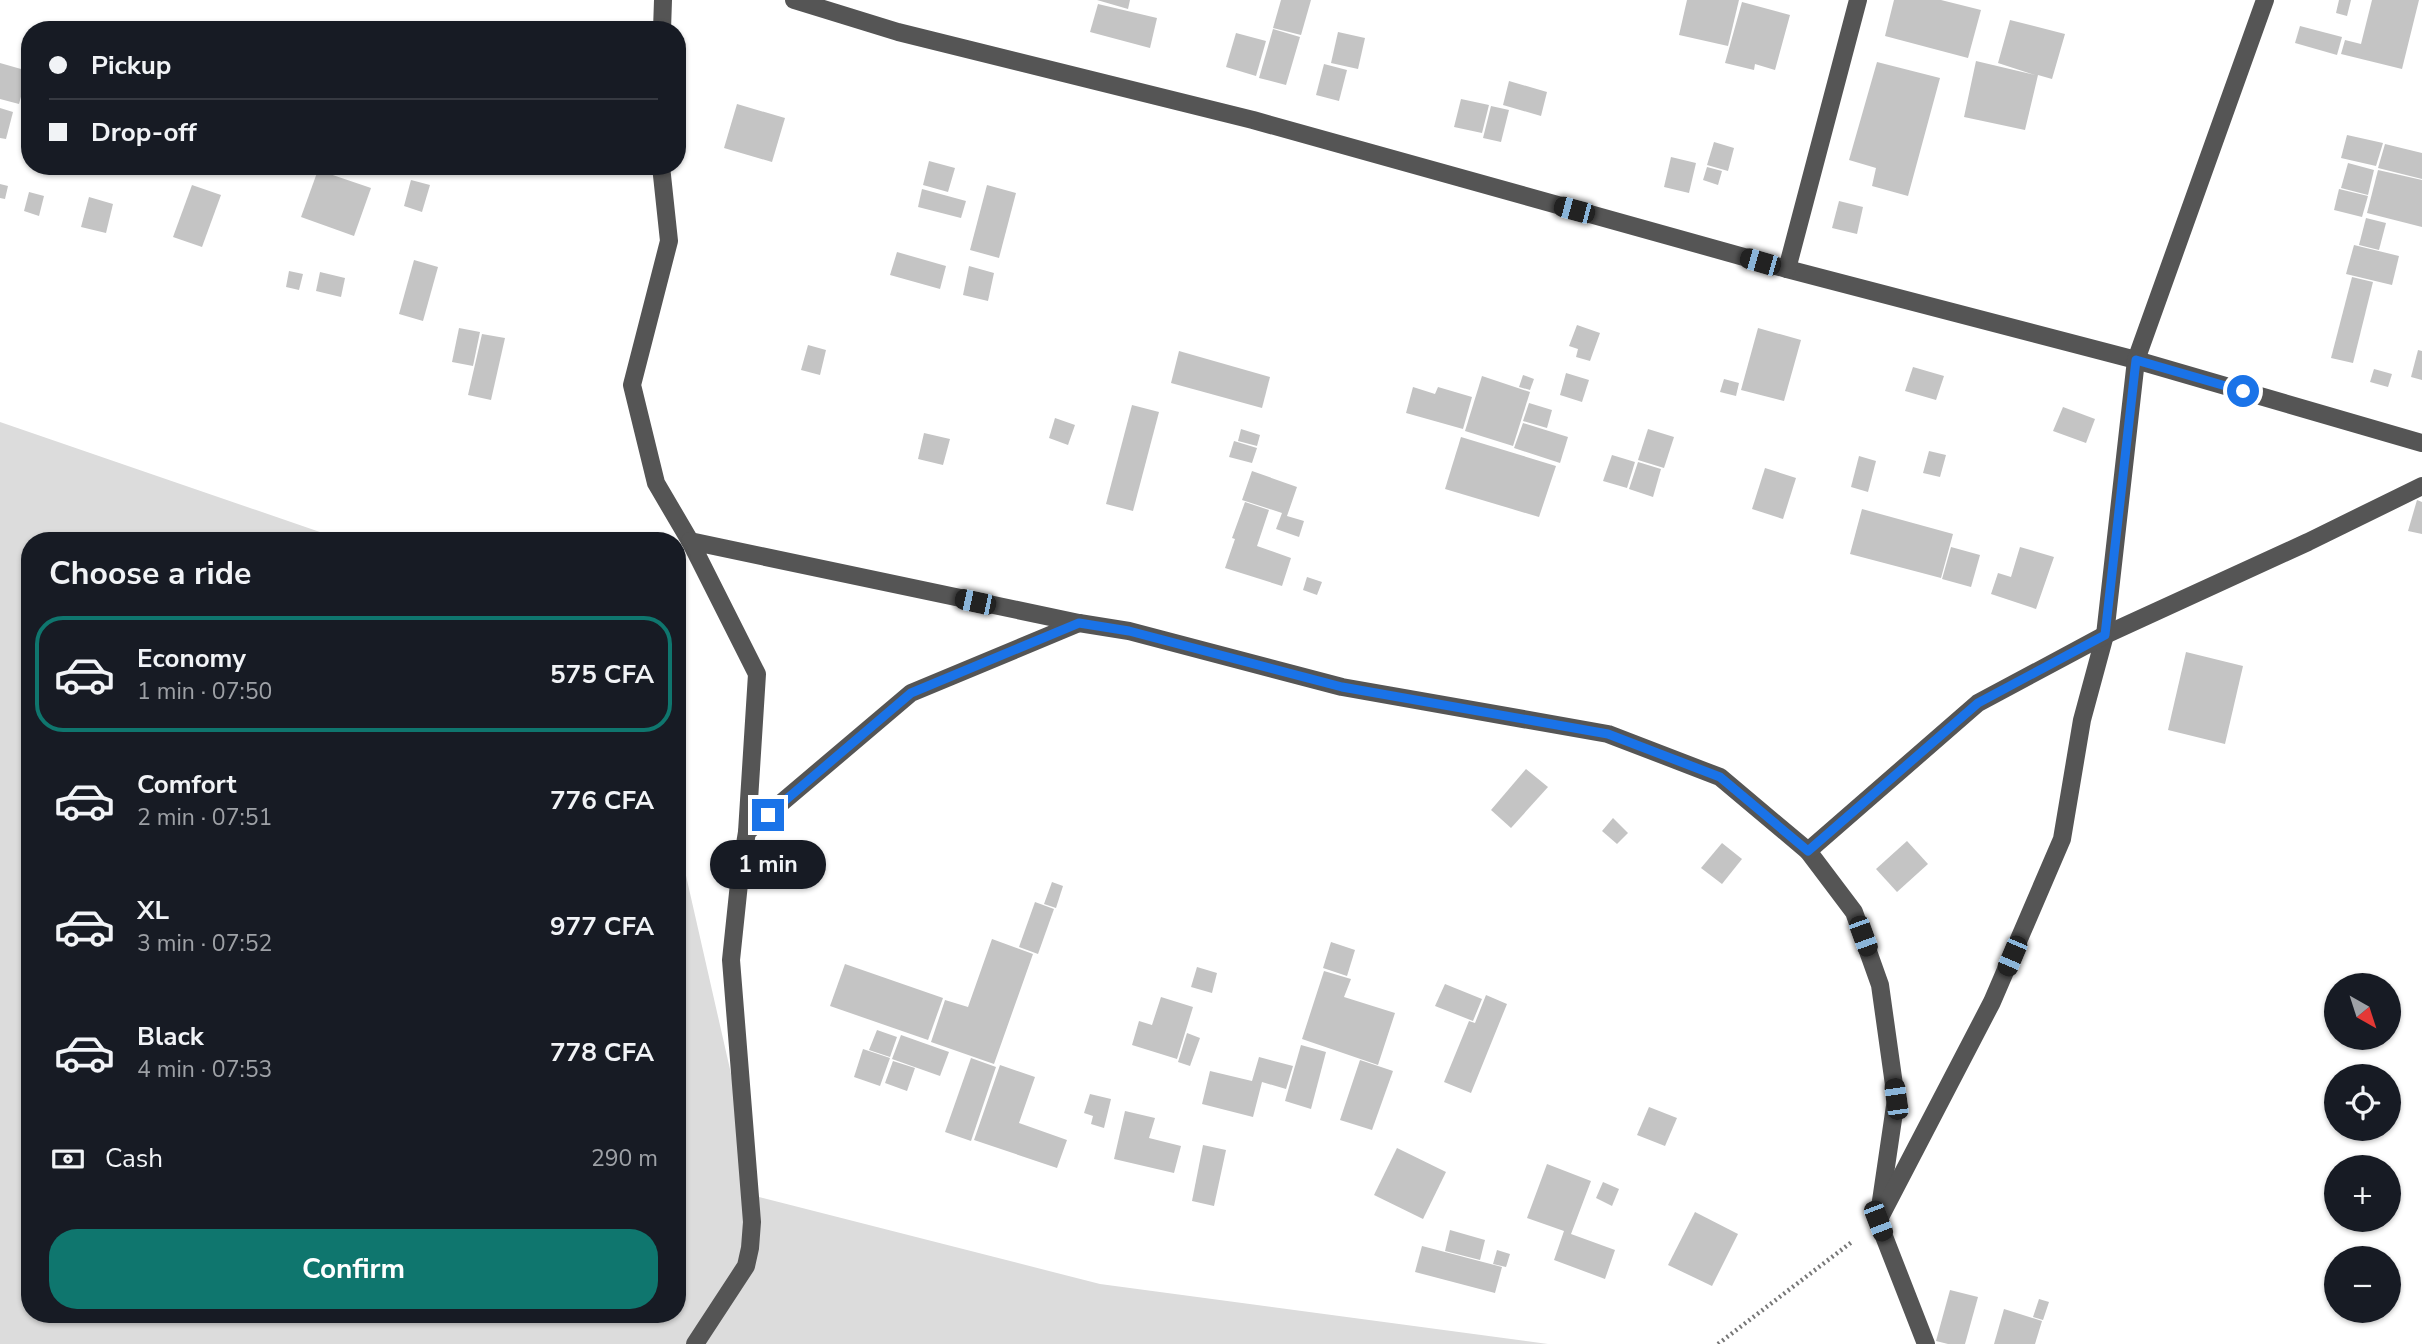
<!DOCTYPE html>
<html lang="en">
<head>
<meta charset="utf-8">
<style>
	body { margin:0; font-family:"Nunito Sans",sans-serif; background:#20242c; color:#f1f3f6; height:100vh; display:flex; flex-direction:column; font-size:26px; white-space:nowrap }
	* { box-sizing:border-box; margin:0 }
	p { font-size:23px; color:#9ea1a6 }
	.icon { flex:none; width:38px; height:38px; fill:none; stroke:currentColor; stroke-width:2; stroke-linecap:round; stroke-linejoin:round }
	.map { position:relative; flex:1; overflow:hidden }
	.drawer { position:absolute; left:21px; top:532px; width:665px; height:791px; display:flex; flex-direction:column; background:#171b24; border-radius:28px; box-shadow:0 2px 5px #0004 }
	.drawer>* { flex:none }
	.hud { position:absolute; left:21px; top:21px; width:665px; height:154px; border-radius:28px; box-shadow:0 2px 5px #0004; display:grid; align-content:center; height:154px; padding:0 28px; background:#171b24 }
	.needle { width:46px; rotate:141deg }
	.controls { position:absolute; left:2324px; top:973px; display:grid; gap:14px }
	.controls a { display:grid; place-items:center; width:77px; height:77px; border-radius:50%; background:#171b24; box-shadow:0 2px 5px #0004; font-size:35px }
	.end { position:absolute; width:32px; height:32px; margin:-16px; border:9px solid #1a73e8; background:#fff; box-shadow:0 0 0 4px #fff }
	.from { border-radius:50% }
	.bubble { position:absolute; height:49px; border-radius:24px; background:#171b24; box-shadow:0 2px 5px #0004; font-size:23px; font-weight:700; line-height:49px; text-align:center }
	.car { position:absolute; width:21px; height:42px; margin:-21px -10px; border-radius:9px; box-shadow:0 0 5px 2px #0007; background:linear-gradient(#222 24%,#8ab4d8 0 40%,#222 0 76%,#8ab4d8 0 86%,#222 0) }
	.hud b { display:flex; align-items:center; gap:24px; height:66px; font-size:26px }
	.hud b+b { border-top:2px solid #363941 }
	.hud i { width:18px; height:18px; background:#f1f3f6 }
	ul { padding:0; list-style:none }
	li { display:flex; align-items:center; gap:21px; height:116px; margin:0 14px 10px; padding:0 14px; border:4px solid transparent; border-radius:28px }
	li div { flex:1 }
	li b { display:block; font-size:26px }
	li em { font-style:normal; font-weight:700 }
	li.selected { border-color:#0f766e }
	li>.icon { width:63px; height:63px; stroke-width:1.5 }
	h2 { padding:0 28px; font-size:32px; line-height:84px }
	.pay { display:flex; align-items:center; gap:18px; height:77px; padding:0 28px; font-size:26px }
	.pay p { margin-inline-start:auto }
	.primary-button { display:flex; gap:14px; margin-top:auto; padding:14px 28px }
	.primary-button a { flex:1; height:80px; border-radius:28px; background:#0f766e; color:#fff; font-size:28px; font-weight:700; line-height:80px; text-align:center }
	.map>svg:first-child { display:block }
	.green { fill:#dcdcdc }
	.building { fill:#c4c4c4 }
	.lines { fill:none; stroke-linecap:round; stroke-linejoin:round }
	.path { stroke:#777; stroke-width:4.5; stroke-dasharray:2 3.5; stroke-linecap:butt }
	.minor { stroke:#555; stroke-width:18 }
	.route { stroke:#1a73e8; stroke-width:9 }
</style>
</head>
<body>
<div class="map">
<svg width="2422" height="1344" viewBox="0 0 2422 1344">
	<rect width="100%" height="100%" fill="#fff"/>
	<path class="green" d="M0,422L346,541H30V1314H677V836L759,1197L1100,1284L1548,1344H0Z"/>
	<g class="building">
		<path d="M1097,0H1130L1128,9Z"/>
		<path d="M1281,0H1311L1301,35L1273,28Z"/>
		<path d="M1687,0H1739L1728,46L1679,35Z"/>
		<path d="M1894,0H1941L1981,10L1968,58L1885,36Z"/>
		<path d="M2339,0H2351L2347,16L2336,13Z"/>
		<path d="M2372,0H2419L2402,69L2341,54L2345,40L2361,44Z"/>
		<path d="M1742,2L1790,15L1775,70L1755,64L1754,70L1725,63Z"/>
		<path d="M1098,4L1157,18L1150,48L1090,32Z"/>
		<path d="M2010,20L2065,34L2052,79L2038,75L2025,130L1964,117L1976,61L2035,75L1998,63Z"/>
		<path d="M2300,26L2342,37L2337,55L2295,43Z"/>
		<path d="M1273,29L1300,37L1286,85L1259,78Z"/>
		<path d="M1338,32L1365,38L1358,69L1331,63Z"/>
		<path d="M1236,33L1266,41L1256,76L1226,67Z"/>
		<path d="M1877,62L1940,78L1908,196L1872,186L1876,168L1849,160Z"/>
		<path d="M0,63L28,71L19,104L0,99Z"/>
		<path d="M1324,64L1347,70L1339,101L1316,95Z"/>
		<path d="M1509,81L1547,92L1541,116L1503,105Z"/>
		<path d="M1461,99L1489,105L1482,133L1454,127Z"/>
		<path d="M737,104L785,118L772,162L724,148Z"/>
		<path d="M1491,106L1509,110L1501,142L1483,138Z"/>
		<path d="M0,108L13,112L6,139L0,138Z"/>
		<path d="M2347,135L2383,143L2376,166L2341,158Z"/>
		<path d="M1714,142L1734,148L1728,171L1707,165Z"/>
		<path d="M2385,144L2422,153V179L2378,168Z"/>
		<path d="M1671,157L1696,163L1689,193L1664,187Z"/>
		<path d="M929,161L955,168L948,192L923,185Z"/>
		<path d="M2348,163L2374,170L2368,195L2341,188Z"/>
		<path d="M1707,167L1722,171L1718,185L1703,180Z"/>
		<path d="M318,170L371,188L354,236L301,217Z"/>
		<path d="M2378,170L2422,180V227L2367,213Z"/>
		<path d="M411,180L430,185L422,212L404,206Z"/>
		<path d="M0,184L8,186L5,199L0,198Z"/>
		<path d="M192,185L221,195L202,247L173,237Z"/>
		<path d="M987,185L1016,193L999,258L970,250Z"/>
		<path d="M922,189L966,201L961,218L918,207Z"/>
		<path d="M2339,189L2368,196L2362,217L2334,210Z"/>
		<path d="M29,192L44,196L39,216L24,211Z"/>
		<path d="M89,197L113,204L106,233L81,227Z"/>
		<path d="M1839,201L1863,207L1857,234L1832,228Z"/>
		<path d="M2366,218L2386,223L2379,250L2359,245Z"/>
		<path d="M2354,245L2399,256L2392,285L2346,274Z"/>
		<path d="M897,252L946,266L940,289L890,275Z"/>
		<path d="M414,260L438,267L423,321L399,314Z"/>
		<path d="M969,266L994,273L988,301L963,295Z"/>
		<path d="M289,271L303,274L299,290L286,287Z"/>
		<path d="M320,272L345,278L341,297L316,291Z"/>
		<path d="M2352,277L2373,282L2353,363L2331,358Z"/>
		<path d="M1577,325L1600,333L1590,361L1576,357L1578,349L1569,346Z"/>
		<path d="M459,328L480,332L473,366L452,362Z"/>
		<path d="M1758,328L1801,340L1784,401L1741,390Z"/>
		<path d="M482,334L505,338L491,400L468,395Z"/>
		<path d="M808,345L826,350L820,375L801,370Z"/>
		<path d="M2418,350L2422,351V380L2411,377Z"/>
		<path d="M1179,351L1270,377L1262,408L1171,383Z"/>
		<path d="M1913,367L1944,376L1936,400L1905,391Z"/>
		<path d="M2374,369L2392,374L2388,387L2370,382Z"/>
		<path d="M1566,373L1589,380L1582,402L1560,395Z"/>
		<path d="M1523,375L1534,379L1530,390L1519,387Z"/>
		<path d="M1482,376L1530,392L1513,446L1465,431Z"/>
		<path d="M1724,379L1739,383L1736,396L1720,392Z"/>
		<path d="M1413,387L1435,394L1438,387L1472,397L1463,429L1406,413Z"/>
		<path d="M1529,403L1552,410L1547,428L1523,421Z"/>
		<path d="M1132,405L1159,412L1133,511L1106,504Z"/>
		<path d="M2063,407L2095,419L2086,443L2053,431Z"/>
		<path d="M1055,418L1075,425L1068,445L1049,438Z"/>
		<path d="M1523,423L1568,437L1560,463L1514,448Z"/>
		<path d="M1241,429L1260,435L1257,446L1238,441Z"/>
		<path d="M1648,429L1674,437L1664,468L1638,460Z"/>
		<path d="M924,433L950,439L943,465L918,459Z"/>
		<path d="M1461,437L1556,466L1539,517L1445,489Z"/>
		<path d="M1234,441L1257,448L1252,463L1229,457Z"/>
		<path d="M1929,451L1946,455L1940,477L1923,473Z"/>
		<path d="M1612,455L1635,462L1627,488L1603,481Z"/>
		<path d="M1859,456L1876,461L1868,492L1851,487Z"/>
		<path d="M1638,462L1661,469L1653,497L1629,489Z"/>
		<path d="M1765,468L1796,478L1783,519L1752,509Z"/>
		<path d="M1252,471L1297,487L1287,516L1304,521L1299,537L1276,529L1282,513L1242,500Z"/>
		<path d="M2417,500L2422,502V534L2408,531Z"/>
		<path d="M1245,502L1269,510L1257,546L1291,558L1282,586L1225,568L1235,539L1232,538Z"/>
		<path d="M1862,509L1953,534L1941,578L1850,554Z"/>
		<path d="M1951,547L1980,555L1971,587L1942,579Z"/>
		<path d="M2020,547L2054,557L2036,609L1991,594L1998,573L2011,577Z"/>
		<path d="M1307,577L1322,582L1317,595L1303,590Z"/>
		<path d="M2186,652L2243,666L2225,744L2168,730Z"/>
		<path d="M1526,769L1548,787L1511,828L1491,810Z"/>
		<path d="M1613,818L1628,833L1617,844L1602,831Z"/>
		<path d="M1907,841L1928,864L1897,892L1876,869Z"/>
		<path d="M1722,843L1742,859L1722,884L1701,868Z"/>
		<path d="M1052,882L1063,886L1056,908L1044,904Z"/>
		<path d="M1035,902L1054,909L1038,954L1019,947Z"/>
		<path d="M992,939L1033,954L994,1064L931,1042L945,1000L968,1007Z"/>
		<path d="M1331,942L1355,950L1347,976L1323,968Z"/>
		<path d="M845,964L943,998L928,1040L830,1006Z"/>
		<path d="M1197,967L1217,973L1212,993L1191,987Z"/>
		<path d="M1324,971L1351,979L1344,997L1395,1013L1378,1065L1302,1039Z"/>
		<path d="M1445,984L1482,999L1473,1021L1435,1006Z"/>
		<path d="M1486,995L1507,1004L1471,1093L1444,1082L1469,1021L1475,1023Z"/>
		<path d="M1161,997L1193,1007L1177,1059L1132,1045L1139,1021L1152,1025Z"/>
		<path d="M877,1030L897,1037L890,1057L869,1050Z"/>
		<path d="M1187,1033L1200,1038L1190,1066L1178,1062Z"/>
		<path d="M901,1035L949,1052L940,1076L892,1059Z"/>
		<path d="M1301,1045L1326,1052L1311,1109L1285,1101Z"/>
		<path d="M863,1049L890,1058L880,1086L854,1077Z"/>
		<path d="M1259,1057L1293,1066L1286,1089L1262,1082L1253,1117L1202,1104L1210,1071L1252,1081Z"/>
		<path d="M971,1058L996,1067L971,1141L945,1132Z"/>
		<path d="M1360,1060L1393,1071L1372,1130L1340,1120Z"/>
		<path d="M893,1061L915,1068L907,1091L885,1083Z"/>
		<path d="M1000,1065L1035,1077L1019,1123L1067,1140L1057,1168L974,1140Z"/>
		<path d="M1090,1094L1111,1099L1104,1128L1091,1124L1093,1116L1084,1113Z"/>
		<path d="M1649,1107L1677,1118L1665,1146L1637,1135Z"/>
		<path d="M1125,1111L1155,1118L1149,1138L1181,1146L1174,1173L1114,1159Z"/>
		<path d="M1203,1145L1226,1150L1214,1206L1192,1201Z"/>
		<path d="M1397,1148L1446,1172L1423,1219L1374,1195Z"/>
		<path d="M1547,1164L1591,1181L1571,1234L1615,1250L1605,1279L1554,1260L1564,1231L1527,1218Z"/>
		<path d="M1603,1182L1619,1189L1612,1206L1596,1198Z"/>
		<path d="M1695,1212L1738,1234L1712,1286L1668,1265Z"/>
		<path d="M1450,1230L1485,1240L1480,1260L1445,1251Z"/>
		<path d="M1422,1246L1502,1267L1495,1293L1415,1272Z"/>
		<path d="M1497,1250L1510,1254L1506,1267L1493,1264Z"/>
		<path d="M1950,1290L1978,1297L1965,1344H1948L1936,1341Z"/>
		<path d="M2039,1299L2049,1302L2043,1320L2033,1317Z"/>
		<path d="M2004,1309L2042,1321L2035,1344H1994Z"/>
	</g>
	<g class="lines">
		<path class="path" d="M1718,1344L1853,1241"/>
		<g class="minor">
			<path d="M794,0L898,32L1253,120L1787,269L2136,360L2422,443"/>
			<path d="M662,30L663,0"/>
			<path d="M661,166L669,241L632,385L656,483L690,541"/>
			<path d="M1787,269L1858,0"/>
			<path d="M747,832L911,693L1079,623"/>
			<path d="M1808,851L1854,912L1880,985L1896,1099L1878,1221L1926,1344"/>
			<path d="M1878,1221L1992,1002L2062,839L2082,720L2105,635L2136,360L2265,0"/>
			<path d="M695,1344L746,1266L750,1248L752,1222L731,960L740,874L747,832L757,674L690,541L1079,623L1129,631L1342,687L1608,734L1720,777L1808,851L1978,703L2105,635L2308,542L2422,486"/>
		</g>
	</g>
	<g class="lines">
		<path class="route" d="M768,815L911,693L1079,623L1129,631L1342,687L1608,734L1720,777L1808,851L1978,703L2105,635L2136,360L2243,391"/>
	</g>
</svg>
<div class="controls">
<a><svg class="needle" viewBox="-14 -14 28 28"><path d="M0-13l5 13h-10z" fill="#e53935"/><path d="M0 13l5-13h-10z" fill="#9ea1a6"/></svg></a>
<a><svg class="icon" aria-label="locate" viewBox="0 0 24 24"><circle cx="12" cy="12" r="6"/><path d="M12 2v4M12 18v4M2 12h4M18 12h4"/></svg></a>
<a>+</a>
<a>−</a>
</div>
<i class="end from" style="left:2243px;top:391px"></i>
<i class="end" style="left:768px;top:815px"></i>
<div class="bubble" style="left:710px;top:840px;width:116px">1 min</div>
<i class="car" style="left:1574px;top:210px;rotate:285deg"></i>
<i class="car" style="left:1760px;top:262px;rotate:286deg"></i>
<i class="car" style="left:975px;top:602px;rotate:282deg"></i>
<i class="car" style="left:1863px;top:936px;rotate:160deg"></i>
<i class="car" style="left:2012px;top:956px;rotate:203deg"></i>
<i class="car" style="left:1896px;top:1099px;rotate:352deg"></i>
<i class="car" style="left:1878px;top:1221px;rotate:159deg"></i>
<div class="hud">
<b><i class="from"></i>Pickup</b>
<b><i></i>Drop-off</b>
</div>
<section class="drawer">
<h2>Choose a ride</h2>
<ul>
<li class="selected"><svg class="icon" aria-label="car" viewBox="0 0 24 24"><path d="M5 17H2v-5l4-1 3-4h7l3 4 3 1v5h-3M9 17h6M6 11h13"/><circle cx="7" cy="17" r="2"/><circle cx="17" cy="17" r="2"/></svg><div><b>Economy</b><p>1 min · 07:50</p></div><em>575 CFA</em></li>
<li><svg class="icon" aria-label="car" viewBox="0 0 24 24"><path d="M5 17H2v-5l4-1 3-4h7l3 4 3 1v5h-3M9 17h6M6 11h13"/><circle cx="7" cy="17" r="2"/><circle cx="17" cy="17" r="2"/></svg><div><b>Comfort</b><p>2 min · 07:51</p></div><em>776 CFA</em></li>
<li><svg class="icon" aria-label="car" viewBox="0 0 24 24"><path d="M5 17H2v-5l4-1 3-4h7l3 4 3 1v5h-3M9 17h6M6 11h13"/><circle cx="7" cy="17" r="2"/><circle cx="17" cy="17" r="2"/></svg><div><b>XL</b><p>3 min · 07:52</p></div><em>977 CFA</em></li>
<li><svg class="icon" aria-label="car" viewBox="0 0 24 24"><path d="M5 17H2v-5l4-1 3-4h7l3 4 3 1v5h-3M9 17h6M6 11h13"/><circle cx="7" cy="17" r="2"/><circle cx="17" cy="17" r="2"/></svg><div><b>Black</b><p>4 min · 07:53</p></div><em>778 CFA</em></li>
</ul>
<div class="pay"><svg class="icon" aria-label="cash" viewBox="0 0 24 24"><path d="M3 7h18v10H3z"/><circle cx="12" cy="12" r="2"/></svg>Cash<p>290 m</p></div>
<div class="primary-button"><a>Confirm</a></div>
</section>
</div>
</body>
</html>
